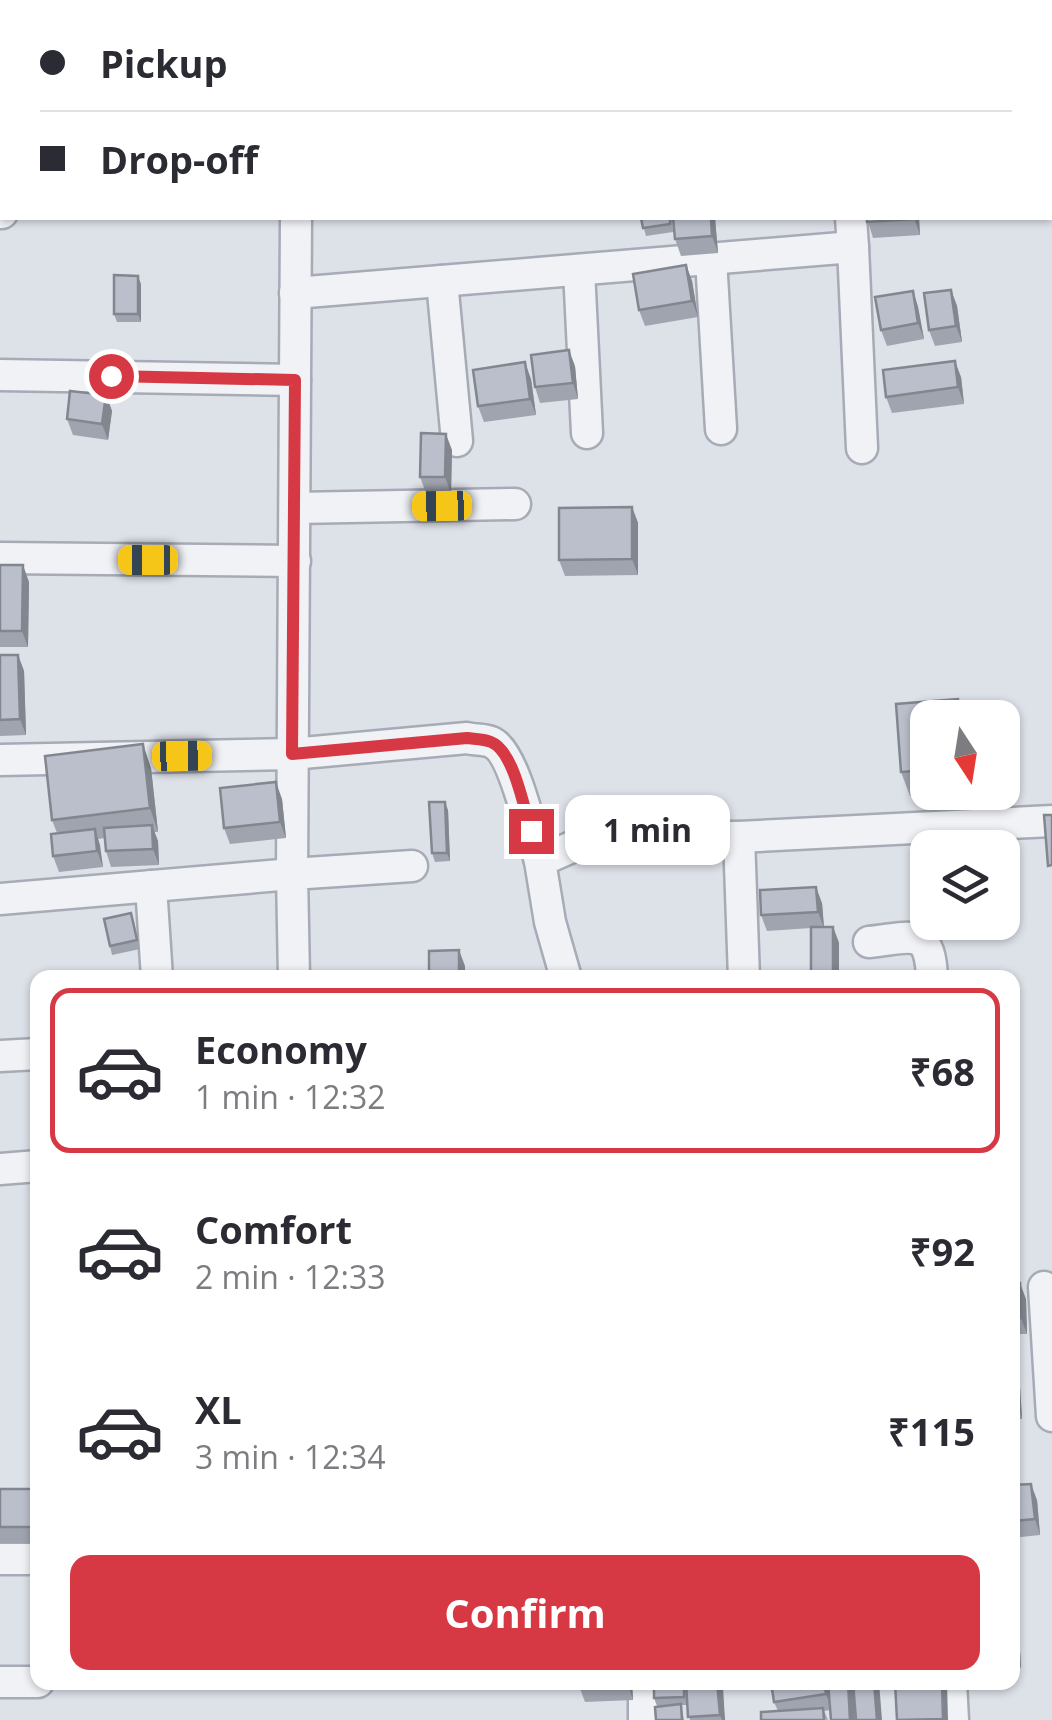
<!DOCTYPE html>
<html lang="en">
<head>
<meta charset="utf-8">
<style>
	body { margin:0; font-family:"Open Sans",sans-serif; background:#f7f7f7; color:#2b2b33; height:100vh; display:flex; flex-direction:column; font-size:38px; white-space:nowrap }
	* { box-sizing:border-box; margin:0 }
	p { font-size:32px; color:#7c7c81 }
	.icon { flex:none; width:55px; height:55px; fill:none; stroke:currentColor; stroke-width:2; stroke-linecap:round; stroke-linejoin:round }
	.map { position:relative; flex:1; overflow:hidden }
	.panel { position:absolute; left:30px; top:970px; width:990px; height:720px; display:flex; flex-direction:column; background:#fff; border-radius:20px; box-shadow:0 2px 8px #0004 }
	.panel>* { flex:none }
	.top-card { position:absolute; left:0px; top:0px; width:1052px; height:220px; box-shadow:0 2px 8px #0004; display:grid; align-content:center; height:220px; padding:0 40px; background:#fff }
	.needle { width:65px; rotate:168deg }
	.buttons { position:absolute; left:910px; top:700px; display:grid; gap:20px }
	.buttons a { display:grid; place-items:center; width:110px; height:110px; border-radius:20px; background:#fff; box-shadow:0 2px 8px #0004; font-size:50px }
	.end { position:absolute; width:45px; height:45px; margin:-22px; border:12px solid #d63944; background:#fff; box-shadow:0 0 0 5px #fff }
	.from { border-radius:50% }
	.bubble { position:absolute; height:70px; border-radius:20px; background:#fff; box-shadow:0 2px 8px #0004; font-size:32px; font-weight:700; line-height:70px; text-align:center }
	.car { position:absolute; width:30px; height:60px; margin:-30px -15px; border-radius:12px; box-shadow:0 0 8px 2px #0007; background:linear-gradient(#f5c518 24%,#345 0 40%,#f5c518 0 76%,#345 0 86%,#f5c518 0) }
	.top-card b { display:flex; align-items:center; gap:35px; height:95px; font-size:38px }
	.top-card b+b { border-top:2px solid #e1e1e2 }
	.top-card i { width:25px; height:25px; background:#2b2b33 }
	ul { padding:18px 0 0; list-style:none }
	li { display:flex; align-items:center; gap:30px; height:165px; margin:0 20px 15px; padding:0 20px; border:5px solid transparent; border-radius:20px }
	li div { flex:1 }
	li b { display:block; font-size:38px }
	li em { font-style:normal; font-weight:700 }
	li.on { border-color:#d63944 }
	li>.icon { width:90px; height:90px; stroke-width:1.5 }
	.primary-button { display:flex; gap:20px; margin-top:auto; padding:20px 40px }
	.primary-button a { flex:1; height:115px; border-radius:20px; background:#d63944; color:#fff; font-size:40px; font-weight:700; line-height:115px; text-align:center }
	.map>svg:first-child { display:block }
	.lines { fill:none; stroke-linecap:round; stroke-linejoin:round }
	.minor-casing { stroke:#a6abb6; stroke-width:35 }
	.minor { stroke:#f0f2f6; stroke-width:30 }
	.wall { fill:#a0a4af }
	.shaded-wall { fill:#82868e }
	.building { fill:#babfcb; stroke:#82868e; stroke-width:2.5 }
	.route { stroke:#d63944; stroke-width:12 }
</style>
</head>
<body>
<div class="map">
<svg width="1052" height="1720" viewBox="0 0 1052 1720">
	<rect width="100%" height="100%" fill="#dde1e8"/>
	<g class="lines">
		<g class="minor-casing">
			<g id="minor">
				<path d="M295,0V2"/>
				<path d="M829,0L830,2"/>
				<path d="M993,0V2"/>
				<path d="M613,2L642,0"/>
				<path d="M0,5H2"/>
				<path d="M1050,158H1052"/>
				<path d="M0,213H2"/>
				<path d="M853,247L862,448"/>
				<path d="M711,259L721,429"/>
				<path d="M579,270L587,433"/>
				<path d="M442,281L457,441"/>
				<path d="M295,293L853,247L851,218"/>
				<path d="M0,375L295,380"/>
				<path d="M295,508L515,504"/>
				<path d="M0,558L295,561"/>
				<path d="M0,760L292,754L467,738C474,740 484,739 491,742C514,751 532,836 540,861"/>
				<path d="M739,837L744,978"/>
				<path d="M151,886L157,978"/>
				<path d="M0,899L292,874L296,218"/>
				<path d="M869,942C911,938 930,925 932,978"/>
				<path d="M294,978L292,874L412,866"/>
				<path d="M566,978L550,922L540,861L574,846L645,836L739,837L1052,821"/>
				<path d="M0,1056L38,1054"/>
				<path d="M0,1169L38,1166"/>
				<path d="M1044,1287L1052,1416"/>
				<path d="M0,1559H38"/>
				<path d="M0,1682H38"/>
				<path d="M644,1682V1720"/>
				<path d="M951,1682L953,1720"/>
			</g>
		</g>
		<use href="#minor" class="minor"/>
	</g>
	<g class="wall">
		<path d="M641,218H672L673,232L646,236Z"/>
		<path d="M673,218H715L718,253L681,256L675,239Z"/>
		<path d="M867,218H919L920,235L873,238Z"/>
		<path d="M686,265L692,281L698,317L645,326L639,310Z"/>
		<path d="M141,284V322H117L114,314Z"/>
		<path d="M951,290L957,306L962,342L935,346L929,330Z"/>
		<path d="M913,291L918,307L924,339L887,346L881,330Z"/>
		<path d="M575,366L578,399L540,403L535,387Z"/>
		<path d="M961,377L964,404L892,413L886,397Z"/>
		<path d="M531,379L536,415L484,422L478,406Z"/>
		<path d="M106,395L112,411L108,440L73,435L67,419Z"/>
		<path d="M452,450L451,493H426L420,477Z"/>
		<path d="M632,507L638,523V575L565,576L559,560Z"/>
		<path d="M0,565L29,582L28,647H0Z"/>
		<path d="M0,655H18L24,671L26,735L0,736Z"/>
		<path d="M958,699L964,718H928V792H956L910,796L901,772L896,704Z"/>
		<path d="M151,768L158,832H154L158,841L159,865L111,867L106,851L105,838L98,839L103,867L59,872L53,856L57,833L52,820Z"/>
		<path d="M282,799L286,838L230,844L224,828Z"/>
		<path d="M448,810L450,861L435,862L432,853Z"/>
		<path d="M822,903L824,927H833L839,943V978H812L811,928L767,931L761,915Z"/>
		<path d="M134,922L140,949L112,955L110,946Z"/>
		<path d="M1012,1283L1026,1299L1027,1334H1012Z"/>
		<path d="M1012,1371L1020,1387L1022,1419H1012Z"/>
		<path d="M1012,1485L1037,1500L1040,1535L1012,1538Z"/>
		<path d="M0,1489H33L38,1503V1543H0Z"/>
		<path d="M1012,1635L1020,1651L1021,1668L1012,1669Z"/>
		<path d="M632,1682L633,1700L585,1702L579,1686Z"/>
		<path d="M686,1682H721L725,1720H690L687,1705H681L684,1720H656L657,1706L654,1698Z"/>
		<path d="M827,1682L830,1710L824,1711L828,1720L778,1711L774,1702Z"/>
	</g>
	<g class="shaded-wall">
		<path d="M711,218H715L718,253L712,236Z"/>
		<path d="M914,218H919L920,235Z"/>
		<path d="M686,265L692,281L698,317L692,301Z"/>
		<path d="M138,276L141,284V322L138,314Z"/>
		<path d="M951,290L957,306L962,342L956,326Z"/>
		<path d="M913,291L918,307L924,339L918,323Z"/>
		<path d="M569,350L575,366L578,399L573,383Z"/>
		<path d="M955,361L961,377L964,404L958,387Z"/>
		<path d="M525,362L531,379L536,415L530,399Z"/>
		<path d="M106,395L112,411L108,440L102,424Z"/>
		<path d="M446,434L452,450L451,493L445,477Z"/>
		<path d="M632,507L638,523V575L632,559Z"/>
		<path d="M23,565L29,582L28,647L22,631Z"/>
		<path d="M18,655L24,671L26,735L20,719Z"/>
		<path d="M958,699L964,718H959Z"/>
		<path d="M143,744L151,768L158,832L150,808Z"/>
		<path d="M276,782L282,799L286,838L280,822Z"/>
		<path d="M445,802L448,810L450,861L447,853Z"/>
		<path d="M152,825L158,841L159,865L153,849Z"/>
		<path d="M95,829L100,845L103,867L97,851Z"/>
		<path d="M816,887L822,903L824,928L818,912Z"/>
		<path d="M833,927L839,943V978H834L833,974Z"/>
		<path d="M459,950L465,966V978H459Z"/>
		<path d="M1020,1283L1026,1299L1027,1334L1021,1318Z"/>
		<path d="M1014,1371L1020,1387L1022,1419L1017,1402Z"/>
		<path d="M1031,1484L1037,1500L1040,1535L1035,1519Z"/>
		<path d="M33,1489L38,1503V1541L32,1527Z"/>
		<path d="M1014,1635L1020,1651L1021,1668L1015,1652Z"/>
		<path d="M627,1682H632L633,1700Z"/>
		<path d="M717,1682H721L723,1687L725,1720H722L720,1715Z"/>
		<path d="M824,1682H827L832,1710L826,1694Z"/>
		<path d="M848,1682H853L855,1720H850Z"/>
		<path d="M874,1682H879L882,1720H877Z"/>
		<path d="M942,1682H947L948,1720H944Z"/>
	</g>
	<g class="building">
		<rect x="850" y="0" width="60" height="2"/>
		<rect x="1050" y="52" width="2" height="20"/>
		<path d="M641,218H670V224L643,228Z"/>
		<path d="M673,218H711L712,236L675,239Z"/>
		<path d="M867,218H914V219L867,222Z"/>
		<path d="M686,265L692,301L639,310L633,274Z"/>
		<path d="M114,275L138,276V314H114Z"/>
		<path d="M951,290L956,326L929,330L924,293Z"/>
		<path d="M913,291L918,323L881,330L875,297Z"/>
		<path d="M569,350L573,383L535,387L531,355Z"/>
		<path d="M955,361L958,387L886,397L883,370Z"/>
		<path d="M525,362L530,399L478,406L473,370Z"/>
		<path d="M70,391L106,395L102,424L67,419Z"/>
		<path d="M421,433L446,434L445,477H420Z"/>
		<path d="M632,507V559L559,560V508Z"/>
		<path d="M0,565H23L22,631H0Z"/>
		<path d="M0,655H18L20,719L0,720Z"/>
		<path d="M958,699L959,718H928V770L901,772L896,704Z"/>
		<path d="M143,744L150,808L52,820L45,756Z"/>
		<path d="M276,782L280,822L224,828L220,788Z"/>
		<path d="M429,802H445L447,853H432Z"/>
		<path d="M1044,815H1052V865L1048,866Z"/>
		<path d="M152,825L153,849L106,851L104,828Z"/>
		<path d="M95,829L97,851L53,856L51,834Z"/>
		<path d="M816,887L818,912L761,915L760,890Z"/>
		<path d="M131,913L137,940L110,946L104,919Z"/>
		<rect x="811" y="927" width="22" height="47"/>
		<path d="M459,950V978H429V951Z"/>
		<path d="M1012,1283H1020L1021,1318H1012Z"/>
		<path d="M1012,1371H1014L1017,1402L1012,1403Z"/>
		<path d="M1031,1484L1035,1519L1012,1521V1485Z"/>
		<path d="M0,1489H33L32,1527H0Z"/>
		<path d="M1012,1635H1014L1015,1652H1012Z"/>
		<path d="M579,1682H627V1684L579,1686Z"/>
		<path d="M654,1682H684V1697L654,1698Z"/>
		<path d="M686,1682H717L720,1715L688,1717Z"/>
		<path d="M771,1682H824L826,1694L774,1702Z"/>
		<path d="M828,1682H848L850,1720H831Z"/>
		<path d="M853,1682H874L877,1720H856Z"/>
		<path d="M895,1682H942L943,1719L897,1720Z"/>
		<path d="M681,1704L682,1720H656L655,1707Z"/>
		<path d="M823,1708L824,1720H761V1712Z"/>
	</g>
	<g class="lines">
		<path class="route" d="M111,376L295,380L292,754L467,738C474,739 485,739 491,742C514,751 524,809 531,831"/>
	</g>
</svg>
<div class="buttons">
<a><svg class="needle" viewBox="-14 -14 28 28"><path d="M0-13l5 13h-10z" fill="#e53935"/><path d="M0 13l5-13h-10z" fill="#7c7c81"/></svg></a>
<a><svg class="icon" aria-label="layers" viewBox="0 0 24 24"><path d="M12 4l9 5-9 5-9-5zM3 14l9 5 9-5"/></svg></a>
</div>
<i class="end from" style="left:111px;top:376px"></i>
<i class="end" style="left:531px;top:831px"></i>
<div class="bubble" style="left:565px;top:795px;width:165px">1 min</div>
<i class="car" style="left:442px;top:506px;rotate:269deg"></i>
<i class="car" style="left:148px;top:560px;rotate:270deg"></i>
<i class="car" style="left:182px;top:756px;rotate:89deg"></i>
<div class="top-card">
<b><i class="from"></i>Pickup</b>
<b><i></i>Drop-off</b>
</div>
<section class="panel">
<ul>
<li class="on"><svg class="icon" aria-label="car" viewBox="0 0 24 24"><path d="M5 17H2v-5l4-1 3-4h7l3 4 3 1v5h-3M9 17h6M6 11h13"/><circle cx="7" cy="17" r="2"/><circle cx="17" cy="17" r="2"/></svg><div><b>Economy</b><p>1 min · 12:32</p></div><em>₹68</em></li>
<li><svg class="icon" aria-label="car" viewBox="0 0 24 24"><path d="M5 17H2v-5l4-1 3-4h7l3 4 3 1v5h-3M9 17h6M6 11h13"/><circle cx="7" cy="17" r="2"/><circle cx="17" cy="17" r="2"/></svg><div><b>Comfort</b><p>2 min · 12:33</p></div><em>₹92</em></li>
<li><svg class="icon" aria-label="car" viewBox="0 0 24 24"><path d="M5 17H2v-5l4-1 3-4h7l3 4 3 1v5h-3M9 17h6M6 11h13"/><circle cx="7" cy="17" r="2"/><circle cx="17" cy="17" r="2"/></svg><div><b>XL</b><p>3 min · 12:34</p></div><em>₹115</em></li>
</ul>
<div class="primary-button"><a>Confirm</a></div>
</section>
</div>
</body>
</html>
